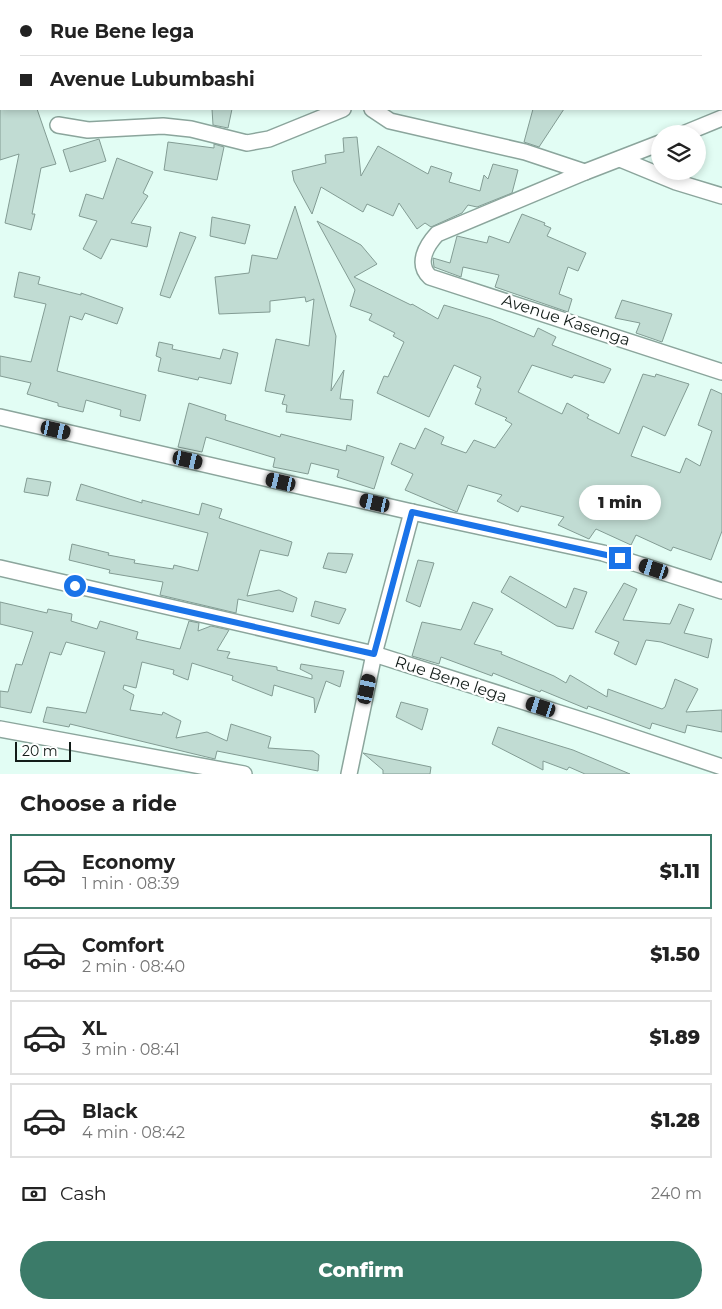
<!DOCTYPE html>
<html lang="en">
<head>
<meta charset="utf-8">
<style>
	body { margin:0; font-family:Montserrat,sans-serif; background:#f2f2f2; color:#222; height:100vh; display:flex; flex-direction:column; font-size:19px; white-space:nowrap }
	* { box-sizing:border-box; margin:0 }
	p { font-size:16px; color:#767676 }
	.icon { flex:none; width:28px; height:28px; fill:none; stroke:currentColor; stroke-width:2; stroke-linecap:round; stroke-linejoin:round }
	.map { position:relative; height:774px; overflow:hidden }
	.drawer { display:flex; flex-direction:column; background:#fff; flex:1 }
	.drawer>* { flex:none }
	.hud { position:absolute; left:0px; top:0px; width:722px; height:110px; box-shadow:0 2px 8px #0003; display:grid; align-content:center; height:110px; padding:0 20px; background:#fff }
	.controls { position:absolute; left:651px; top:125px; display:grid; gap:10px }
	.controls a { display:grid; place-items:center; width:55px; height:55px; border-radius:50%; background:#fff; box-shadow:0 2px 8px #0003; font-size:25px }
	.scale { position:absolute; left:15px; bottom:12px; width:56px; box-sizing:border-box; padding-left:5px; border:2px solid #121c18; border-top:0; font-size:14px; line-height:18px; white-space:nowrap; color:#121c18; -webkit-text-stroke:4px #fff; paint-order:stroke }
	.end { position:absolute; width:22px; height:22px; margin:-11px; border:6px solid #1a73e8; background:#fff; box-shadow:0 0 0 2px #fff }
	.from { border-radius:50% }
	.bubble { position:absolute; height:35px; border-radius:18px; background:#fff; box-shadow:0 2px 8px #0003; font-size:16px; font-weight:800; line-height:35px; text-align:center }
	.car { position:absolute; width:15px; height:30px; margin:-15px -8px; border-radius:6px; box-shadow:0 0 4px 1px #0007; background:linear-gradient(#222 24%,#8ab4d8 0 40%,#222 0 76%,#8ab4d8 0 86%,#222 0) }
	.hud b { display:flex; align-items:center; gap:18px; height:48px; font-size:19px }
	.hud b+b { border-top:1px solid #e0e0e0 }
	.hud i { width:12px; height:12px; background:#222 }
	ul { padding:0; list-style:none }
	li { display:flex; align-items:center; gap:15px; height:75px; margin:0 10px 8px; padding:0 10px; border:2px solid #e0e0e0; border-radius:0px }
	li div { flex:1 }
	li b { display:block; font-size:19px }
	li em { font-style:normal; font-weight:800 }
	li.selected { border-color:#3b7b69 }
	li>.icon { width:45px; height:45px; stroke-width:1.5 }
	h2 { padding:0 20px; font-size:22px; line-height:60px }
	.pay { display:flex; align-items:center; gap:12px; height:55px; padding:0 20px; font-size:19px }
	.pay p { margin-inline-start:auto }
	.action { display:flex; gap:10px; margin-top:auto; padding:10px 20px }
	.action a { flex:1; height:58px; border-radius:30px; background:#3b7b69; color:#fff; font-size:20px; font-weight:800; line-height:58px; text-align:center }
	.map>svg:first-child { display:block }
	.building { fill:#c1dcd3; stroke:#839c94 }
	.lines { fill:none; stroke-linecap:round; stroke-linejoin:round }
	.street-casing { stroke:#8ba59c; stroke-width:18 }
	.secondary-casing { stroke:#8ba59c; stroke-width:24 }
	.street { stroke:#fff; stroke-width:15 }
	.secondary { stroke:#fff; stroke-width:21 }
	.route { stroke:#1a73e8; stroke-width:6 }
	.labels { text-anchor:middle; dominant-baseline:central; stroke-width:4.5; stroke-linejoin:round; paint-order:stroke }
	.street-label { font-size:16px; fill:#121c18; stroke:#fff }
</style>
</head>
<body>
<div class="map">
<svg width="722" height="774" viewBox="0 0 722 774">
	<rect width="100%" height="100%" fill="#e2fdf4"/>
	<g class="building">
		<path d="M0,109H37L56,164L41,168L32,214H35L31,230L5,223L19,154L0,160Z"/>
		<path d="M212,109H232L228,128L213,125Z"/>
		<path d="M533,109H564L539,147L524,142Z"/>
		<path d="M357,137L361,176L378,146L428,174L431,166L452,173L449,182L480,191L484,175L488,179L493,164L518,170L512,193L477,207L468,205L462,213L431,227L425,223L417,229L399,203L393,216L367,204L363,212L321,187L312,214L294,181L292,171L326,163L325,155L344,152L343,138Z"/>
		<path d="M99,139L106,161L70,172L63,150Z"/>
		<path d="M168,142L214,148V144L224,147L217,180L164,170Z"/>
		<path d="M117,158L153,172L143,193L148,196L131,223L151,227L147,247L111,239L101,259L83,249L97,221L79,216L86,194L103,199Z"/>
		<path d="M295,206L336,336L331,391L344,370L340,399L353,400L351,420L286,412L287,405L282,404L285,395L265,391L276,339L309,346L314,299L306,302L305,297L270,301V312L219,314L215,277L249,273L252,255L277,259Z"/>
		<path d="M522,214L545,223L544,225L551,228L547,236L586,253L578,271L568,267L559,294L572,299L568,312L495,287L499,275L463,267L461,277L434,267L433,258L450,263L457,236L487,243L489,236L509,243Z"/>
		<path d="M212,217L250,225L245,244L210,236Z"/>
		<path d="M317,221L361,245L377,264L354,277L411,305L412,304L438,319L444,305L491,319L534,337L538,328L556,337L552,345L611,369L604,383L574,375L572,378L532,365L518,392L562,414L567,403L589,415L587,418L619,434L643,374L655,377L656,374L689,384L665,436L643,426L631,456L680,473L686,458L700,466L712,431L698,425L711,389L722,394V531L711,560L673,547L671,551L636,535L631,545L596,529L589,539L558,525L564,517L521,506L518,512L497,501L502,495L468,485L457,512L405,490L413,474L391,464L400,443L415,449L425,428L444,437L441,444L466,453L474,440L495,448L512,424L505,420L507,418L475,404L481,389L477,387L481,377L454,365L429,417L377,393L384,376L388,377L404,342L393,336L395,333L369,320L372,314L350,306L355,290Z"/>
		<path d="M180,232L196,237L170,298L160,295Z"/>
		<path d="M19,272L40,277L38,284L81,295V293L123,308L117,324L85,313L82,320L70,316L57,371L146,395L140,421L120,416L121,410L86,400L83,412L58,406V403L27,394L31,383L0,376V356L31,362L46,304L14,297Z"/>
		<path d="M622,300L672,314L662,342L636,333L640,323L615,318Z"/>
		<path d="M159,342L173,345L172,349L216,358L220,359L223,349L238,353L231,384L199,377L198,380L158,371L161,358L156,356Z"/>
		<path d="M189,403L226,415L225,420L280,437L281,434L346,451L347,445L384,457L374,489L337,477L339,470L311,463L308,474L273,467L275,458L206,437L202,452L178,447Z"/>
		<path d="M27,478L51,482L48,496L24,492Z"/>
		<path d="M81,484L142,503V500L199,515L202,503L222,509L219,518L292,542L288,556L260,550L247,596L279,590L297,598L293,612L238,599L236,613L160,595L163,582L109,573L110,570L69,560L72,544L109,553L108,555L135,560L134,563L173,569L174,565L198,571L208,533L76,500Z"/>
		<path d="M328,553L353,554L346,573L323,568Z"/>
		<path d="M418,560L434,563L420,607L406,601Z"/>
		<path d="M510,576L566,608L574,588L587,592L573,629L557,626L501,592Z"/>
		<path d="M624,583L637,589L623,620L670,624L679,604L694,609L684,633L712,639L708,658L661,642L646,640L636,665L614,654L619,642L595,632Z"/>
		<path d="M315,601L346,609L339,624L311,616Z"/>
		<path d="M0,602L47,613L48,609L72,614L71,621L97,629L100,621L138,632L136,639L180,649L189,621L199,623L198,631L211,626L229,630L217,650L230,652L227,658L277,667V670L312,679V675L300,669L301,664L344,671L340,687L326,681L315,713L314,698L274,685L272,696L232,680L233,676L192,663L188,680L173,674L174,670L142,662L136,688L124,685L123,689L134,695L130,710L162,715L163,712L181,721L176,738L207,732L227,741L231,724L271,737L268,748L313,751L319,755L318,771L217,751L215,759L70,724L69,727L43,722L47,707L86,713L105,652L66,642L61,655L50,652L31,713L0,707V691L8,692L16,664L22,665L33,632L0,624Z"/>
		<path d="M473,602L493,609L474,644L502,652L501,654L554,676L566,683L570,675L607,697L608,689L662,709L665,707L675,679L698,689L686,712L722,710V732L687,725L685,733L652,723L650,729L588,706L587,709L541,690L540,692L493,673L492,676L441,657L439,664L412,656L422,622L461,630Z"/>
		<path d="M401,702L428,709L422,730L396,717Z"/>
		<path d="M498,727L573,750L630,774H585L569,767L567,770L543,761V770L492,744Z"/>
		<path d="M363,753L431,767L430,774H383V770Z"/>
	</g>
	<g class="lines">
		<g class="street-casing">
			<g id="street">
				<path d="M623,1L626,0"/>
				<path d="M372,109L390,121L525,152L585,172"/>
				<path d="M58,125L88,130L163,126L191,129L247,143L269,139L343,109"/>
				<path d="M683,134L722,118"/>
				<path d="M660,143L585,172L437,234C426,246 416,264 430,277L722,372"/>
				<path d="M620,159L676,182L722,196"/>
				<path d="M0,417L412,512L603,553L722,591"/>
				<path d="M0,568L374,654L597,725L722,767"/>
				<path d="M0,729L244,774"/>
				<path d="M349,774L374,654L412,512"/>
			</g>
		</g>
		<g class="secondary-casing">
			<g id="secondary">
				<path d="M90,1L93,0"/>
				<path d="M0,39H1"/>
			</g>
		</g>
		<use href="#street" class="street"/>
		<use href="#secondary" class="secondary"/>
	</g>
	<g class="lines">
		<path class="route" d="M75,586L374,654L412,512L620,558"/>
	</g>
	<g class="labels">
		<g class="street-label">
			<text transform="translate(566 320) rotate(18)">Avenue Kasenga</text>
			<text transform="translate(451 679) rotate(18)">Rue Bene lega</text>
		</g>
	</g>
</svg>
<div class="controls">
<a><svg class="icon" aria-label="layers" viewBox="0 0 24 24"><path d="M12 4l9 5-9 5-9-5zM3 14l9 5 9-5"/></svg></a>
</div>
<div class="scale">20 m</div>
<i class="end from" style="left:75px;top:586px"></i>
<i class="end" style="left:620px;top:558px"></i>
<div class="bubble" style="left:579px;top:485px;width:82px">1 min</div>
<i class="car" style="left:56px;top:430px;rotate:103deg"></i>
<i class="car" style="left:188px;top:460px;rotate:103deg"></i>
<i class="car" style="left:281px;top:482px;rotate:283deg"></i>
<i class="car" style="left:375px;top:503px;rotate:283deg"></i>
<i class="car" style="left:654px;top:569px;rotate:288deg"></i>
<i class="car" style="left:367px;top:689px;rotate:12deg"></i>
<i class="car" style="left:541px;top:707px;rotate:288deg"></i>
<div class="hud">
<b><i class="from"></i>Rue Bene lega</b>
<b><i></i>Avenue Lubumbashi</b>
</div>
</div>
<section class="drawer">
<h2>Choose a ride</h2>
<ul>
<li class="selected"><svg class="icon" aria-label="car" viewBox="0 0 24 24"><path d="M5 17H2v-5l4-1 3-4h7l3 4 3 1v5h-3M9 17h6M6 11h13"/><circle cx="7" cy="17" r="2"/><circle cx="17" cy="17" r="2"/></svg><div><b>Economy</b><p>1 min · 08:39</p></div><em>$1.11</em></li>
<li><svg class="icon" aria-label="car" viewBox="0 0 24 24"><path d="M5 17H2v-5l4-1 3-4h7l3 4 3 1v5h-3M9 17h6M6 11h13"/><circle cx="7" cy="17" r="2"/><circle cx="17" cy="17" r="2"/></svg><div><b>Comfort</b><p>2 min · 08:40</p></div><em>$1.50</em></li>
<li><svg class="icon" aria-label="car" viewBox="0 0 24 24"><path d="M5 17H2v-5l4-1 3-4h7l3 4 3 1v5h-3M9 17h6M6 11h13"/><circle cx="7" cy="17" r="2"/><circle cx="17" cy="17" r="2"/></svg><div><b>XL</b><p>3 min · 08:41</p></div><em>$1.89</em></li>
<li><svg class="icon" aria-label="car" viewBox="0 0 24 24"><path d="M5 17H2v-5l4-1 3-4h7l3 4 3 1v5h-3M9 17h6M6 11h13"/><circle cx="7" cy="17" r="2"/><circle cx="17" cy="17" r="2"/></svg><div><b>Black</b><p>4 min · 08:42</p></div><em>$1.28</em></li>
</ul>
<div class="pay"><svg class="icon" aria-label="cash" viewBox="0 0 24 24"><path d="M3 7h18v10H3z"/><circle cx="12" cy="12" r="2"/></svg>Cash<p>240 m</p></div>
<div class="action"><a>Confirm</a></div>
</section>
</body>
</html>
